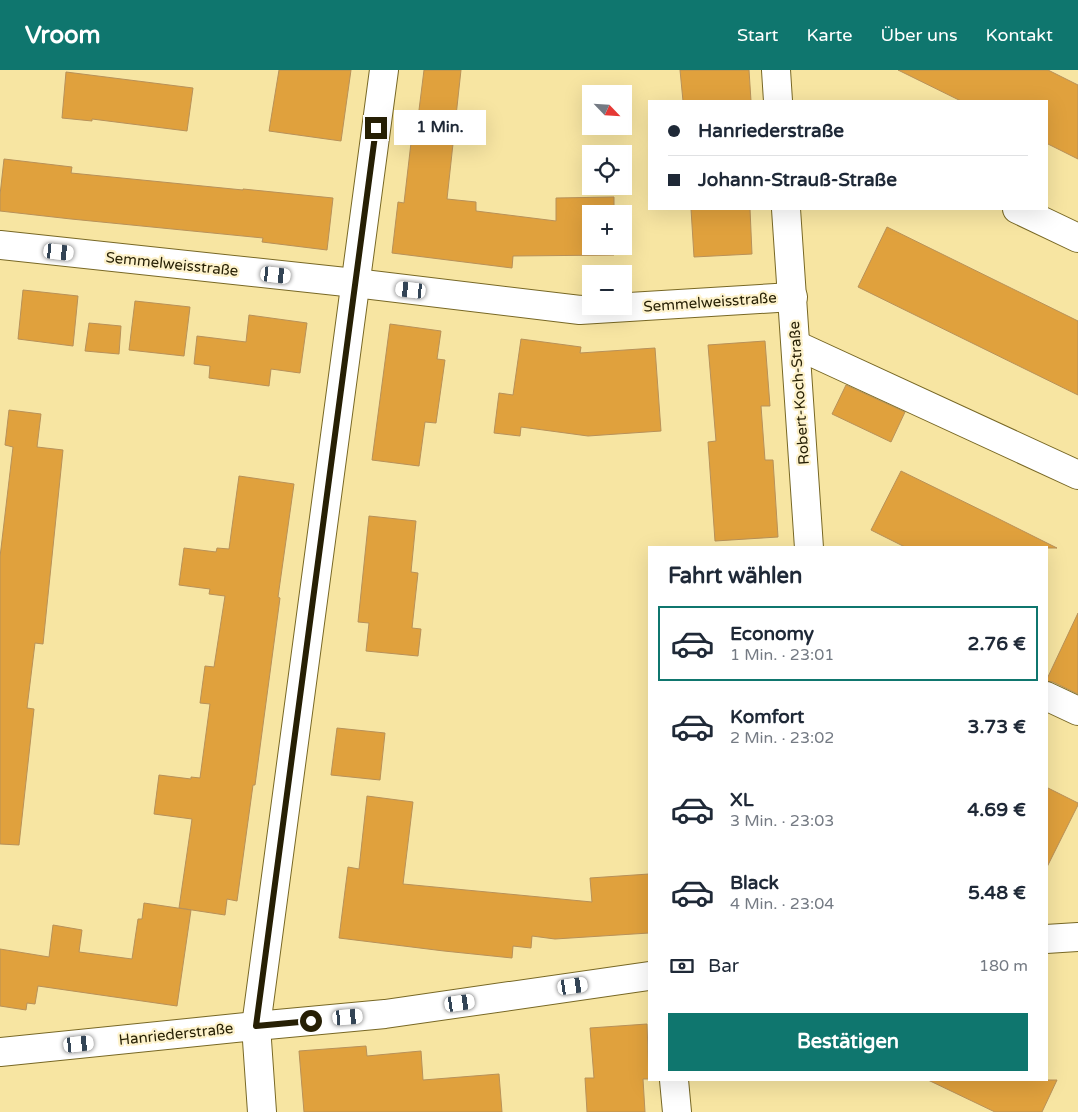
<!DOCTYPE html>
<html lang="de">
<head>
<meta charset="utf-8">
<style>
	body { margin:0; font-family:"Varela Round",sans-serif; background:#f6f6f7; color:#1f2937; height:100vh; display:flex; flex-direction:column; font-size:19px; white-space:nowrap }
	* { box-sizing:border-box; margin:0 }
	p { font-size:16px; color:#747a83 }
	.icon { flex:none; width:28px; height:28px; fill:none; stroke:currentColor; stroke-width:2; stroke-linecap:round; stroke-linejoin:round }
	.map { position:relative; flex:1; overflow:hidden }
	.panel { position:absolute; left:648px; top:476px; width:400px; height:535px; display:flex; flex-direction:column; background:#fff; border-radius:0px; box-shadow:0 5px 20px #0002 }
	.panel>* { flex:none }
	.hud { position:absolute; left:648px; top:30px; width:400px; height:110px; border-radius:0px; box-shadow:0 5px 20px #0002; display:grid; align-content:center; height:110px; padding:0 20px; background:#fff }
	.needle { width:32px; rotate:115deg }
	.fabs { position:absolute; left:582px; top:15px; display:grid; gap:10px }
	.fabs a { display:grid; place-items:center; width:50px; height:50px; border-radius:0px; background:#fff; box-shadow:0 5px 20px #0002; font-size:25px }
	.end { position:absolute; width:22px; height:22px; margin:-11px; border:6px solid #261f04; background:#fff; box-shadow:0 0 0 2px #fff }
	.from { border-radius:50% }
	.bubble { position:absolute; height:35px; border-radius:0px; background:#fff; box-shadow:0 5px 20px #0002; font-size:16px; font-weight:700; line-height:35px; text-align:center }
	.car { position:absolute; width:15px; height:30px; margin:-15px -8px; border-radius:6px; box-shadow:0 0 4px 1px #0007; background:linear-gradient(#fff 24%,#345 0 40%,#fff 0 76%,#345 0 86%,#fff 0) }
	.hud b { display:flex; align-items:center; gap:18px; height:48px; font-size:19px }
	.hud b+b { border-top:1px solid #e0e1e3 }
	.hud i { width:12px; height:12px; background:#1f2937 }
	ul { padding:0; list-style:none }
	li { display:flex; align-items:center; gap:15px; height:75px; margin:0 10px 8px; padding:0 10px; border:2px solid transparent; border-radius:0px }
	li div { flex:1 }
	li b { display:block; font-size:19px }
	li em { font-style:normal; font-weight:700 }
	li.selected { border-color:#0f766e }
	li>.icon { width:45px; height:45px; stroke-width:1.5 }
	h2 { padding:0 20px; font-size:22px; line-height:60px }
	.pay { display:flex; align-items:center; gap:12px; height:55px; padding:0 20px; font-size:19px }
	.pay p { margin-inline-start:auto }
	.button { display:flex; gap:10px; margin-top:auto; padding:10px 20px }
	.button a { flex:1; height:58px; border-radius:0px; background:#0f766e; color:#fff; font-size:20px; font-weight:700; line-height:58px; text-align:center }
	header { display:flex; align-items:center; gap:30px; box-sizing:border-box; height:70px; padding:0 25px; background:#0f766e; color:#fff }
	header strong { font-size:24px }
	nav { display:flex; gap:28px; margin-inline-start:auto; font-size:18px }
	.map>svg:first-child { display:block }
	.building { fill:#e0a13d; stroke:#b89159 }
	.lines { fill:none; stroke-linecap:round; stroke-linejoin:round }
	.minor-casing { stroke:#786825; stroke-width:30 }
	.minor { stroke:#fff; stroke-width:28 }
	.route { stroke:#261f04; stroke-width:6 }
	.labels { text-anchor:middle; dominant-baseline:central; stroke-width:4.5; stroke-linejoin:round; paint-order:stroke }
	.street-label { font-size:15px; fill:#261f04; stroke:#fdf2cb }
</style>
</head>
<body>
<header>
<strong>Vroom</strong>
<nav><a>Start</a><a>Karte</a><a>Über uns</a><a>Kontakt</a></nav>
</header>
<div class="map">
<svg width="1078" height="1042" viewBox="0 0 1078 1042">
	<rect width="100%" height="100%" fill="#f7e5a2"/>
	<g class="building">
		<path d="M279,0H351L341,71L269,61Z"/>
		<path d="M424,0H461L447,129L476,132V141L556,151V128L614,127V144H591V176H614V185L513,186L512,198L392,183L398,132L404,133L414,47L418,48Z"/>
		<path d="M680,0H749L751,31H683Z"/>
		<path d="M898,0H1048L1078,15V89L1046,73V31H961Z"/>
		<path d="M66,2L193,18L187,61L92,49V51L62,48Z"/>
		<path d="M4,89L72,97L71,103L243,120V119L333,128L327,180L262,172L263,168L71,149L0,141V125Z"/>
		<path d="M691,139H750L752,184L694,187Z"/>
		<path d="M887,157L1078,251V325L858,217Z"/>
		<path d="M23,220L78,226L73,276L18,269Z"/>
		<path d="M135,231L190,237L184,286L129,280Z"/>
		<path d="M249,245L307,253L300,303L271,299L269,316L209,308L210,296L194,294L197,266L246,272Z"/>
		<path d="M89,253L121,256L119,284L85,281Z"/>
		<path d="M390,254L441,261L437,289L445,290L436,353L425,352L419,396L372,390Z"/>
		<path d="M521,269L581,277L580,283L655,278L661,361L588,366L521,357L520,366L494,363L499,323L513,325Z"/>
		<path d="M765,271L770,336H761L765,390H773L778,467L715,471L708,372L716,371L708,275Z"/>
		<path d="M846,315L905,342L891,372L832,344Z"/>
		<path d="M9,340L41,344L37,377L63,380L43,574L35,573L27,638L34,639L19,775L0,774V487L13,377L5,375Z"/>
		<path d="M901,401L995,447L1057,478H907L871,460Z"/>
		<path d="M239,406L294,414L278,527L280,528L263,655L255,715H253L237,831L227,829L225,845L179,838L192,749L154,744L159,705L191,709V707L200,708L210,634L200,633L205,596L214,597L225,526L209,524L210,519L179,515L184,478L216,482L217,478L229,479Z"/>
		<path d="M369,446L416,451L411,502L418,503L412,558L421,559L418,586L366,581L369,553L358,552Z"/>
		<path d="M1078,543V624L1053,612L1046,611Z"/>
		<path d="M337,658L385,663L380,710L331,705Z"/>
		<path d="M1046,717L1078,733V735L1046,799Z"/>
		<path d="M367,726L413,732L403,814L592,832L590,808L649,804V863L555,869L532,866L531,878L513,876L512,888L444,881L339,868L348,797L359,799Z"/>
		<path d="M144,833L191,840L177,936L38,916L35,934L27,933L26,940L0,936V879L49,887L53,855L82,860L79,882L132,889L138,849H142Z"/>
		<path d="M647,954L649,1009H643L645,1042H587L585,1008H594L590,958Z"/>
		<path d="M366,976L367,986L421,981L423,1010L499,1004L502,1042H304L299,981Z"/>
		<path d="M928,1010H1057L1042,1042H995Z"/>
	</g>
	<g class="lines">
		<g class="minor-casing">
			<g id="minor">
				<path d="M776,0L778,31"/>
				<path d="M786,139L809,478"/>
				<path d="M1017,139L1078,168"/>
				<path d="M0,175L355,213L580,240L793,227"/>
				<path d="M796,275L1078,405"/>
				<path d="M1046,626L1078,641"/>
				<path d="M1046,869L1078,867"/>
				<path d="M0,982L256,956L385,944L649,906"/>
				<path d="M674,1010L677,1042"/>
				<path d="M262,1042L256,956L384,0"/>
			</g>
		</g>
		<use href="#minor" class="minor"/>
	</g>
	<g class="lines">
		<path class="route" d="M311,951L256,956L376,58"/>
	</g>
	<g class="labels">
		<g class="street-label">
			<text transform="translate(172 194) rotate(6)">Semmelweisstraße</text>
			<text transform="translate(710 232) rotate(-4)">Semmelweisstraße</text>
			<text transform="translate(799 323) rotate(-94)">Robert-Koch-Straße</text>
			<text transform="translate(176 964) rotate(-6)">Hanriederstraße</text>
		</g>
	</g>
</svg>
<div class="fabs">
<a><svg class="needle" viewBox="-14 -14 28 28"><path d="M0-13l5 13h-10z" fill="#e53935"/><path d="M0 13l5-13h-10z" fill="#747a83"/></svg></a>
<a><svg class="icon" aria-label="locate" viewBox="0 0 24 24"><circle cx="12" cy="12" r="6"/><path d="M12 2v4M12 18v4M2 12h4M18 12h4"/></svg></a>
<a>+</a>
<a>−</a>
</div>
<i class="end from" style="left:311px;top:951px"></i>
<i class="end" style="left:376px;top:58px"></i>
<div class="bubble" style="left:394px;top:40px;width:92px">1 Min.</div>
<i class="car" style="left:59px;top:182px;rotate:96deg"></i>
<i class="car" style="left:276px;top:205px;rotate:96deg"></i>
<i class="car" style="left:411px;top:220px;rotate:276deg"></i>
<i class="car" style="left:573px;top:916px;rotate:82deg"></i>
<i class="car" style="left:460px;top:933px;rotate:82deg"></i>
<i class="car" style="left:348px;top:947px;rotate:85deg"></i>
<i class="car" style="left:79px;top:974px;rotate:84deg"></i>
<div class="hud">
<b><i class="from"></i>Hanriederstraße</b>
<b><i></i>Johann-Strauß-Straße</b>
</div>
<section class="panel">
<h2>Fahrt wählen</h2>
<ul>
<li class="selected"><svg class="icon" aria-label="car" viewBox="0 0 24 24"><path d="M5 17H2v-5l4-1 3-4h7l3 4 3 1v5h-3M9 17h6M6 11h13"/><circle cx="7" cy="17" r="2"/><circle cx="17" cy="17" r="2"/></svg><div><b>Economy</b><p>1 Min. · 23:01</p></div><em>2.76 €</em></li>
<li><svg class="icon" aria-label="car" viewBox="0 0 24 24"><path d="M5 17H2v-5l4-1 3-4h7l3 4 3 1v5h-3M9 17h6M6 11h13"/><circle cx="7" cy="17" r="2"/><circle cx="17" cy="17" r="2"/></svg><div><b>Komfort</b><p>2 Min. · 23:02</p></div><em>3.73 €</em></li>
<li><svg class="icon" aria-label="car" viewBox="0 0 24 24"><path d="M5 17H2v-5l4-1 3-4h7l3 4 3 1v5h-3M9 17h6M6 11h13"/><circle cx="7" cy="17" r="2"/><circle cx="17" cy="17" r="2"/></svg><div><b>XL</b><p>3 Min. · 23:03</p></div><em>4.69 €</em></li>
<li><svg class="icon" aria-label="car" viewBox="0 0 24 24"><path d="M5 17H2v-5l4-1 3-4h7l3 4 3 1v5h-3M9 17h6M6 11h13"/><circle cx="7" cy="17" r="2"/><circle cx="17" cy="17" r="2"/></svg><div><b>Black</b><p>4 Min. · 23:04</p></div><em>5.48 €</em></li>
</ul>
<div class="pay"><svg class="icon" aria-label="cash" viewBox="0 0 24 24"><path d="M3 7h18v10H3z"/><circle cx="12" cy="12" r="2"/></svg>Bar<p>180 m</p></div>
<div class="button"><a>Bestätigen</a></div>
</section>
</div>
</body>
</html>
